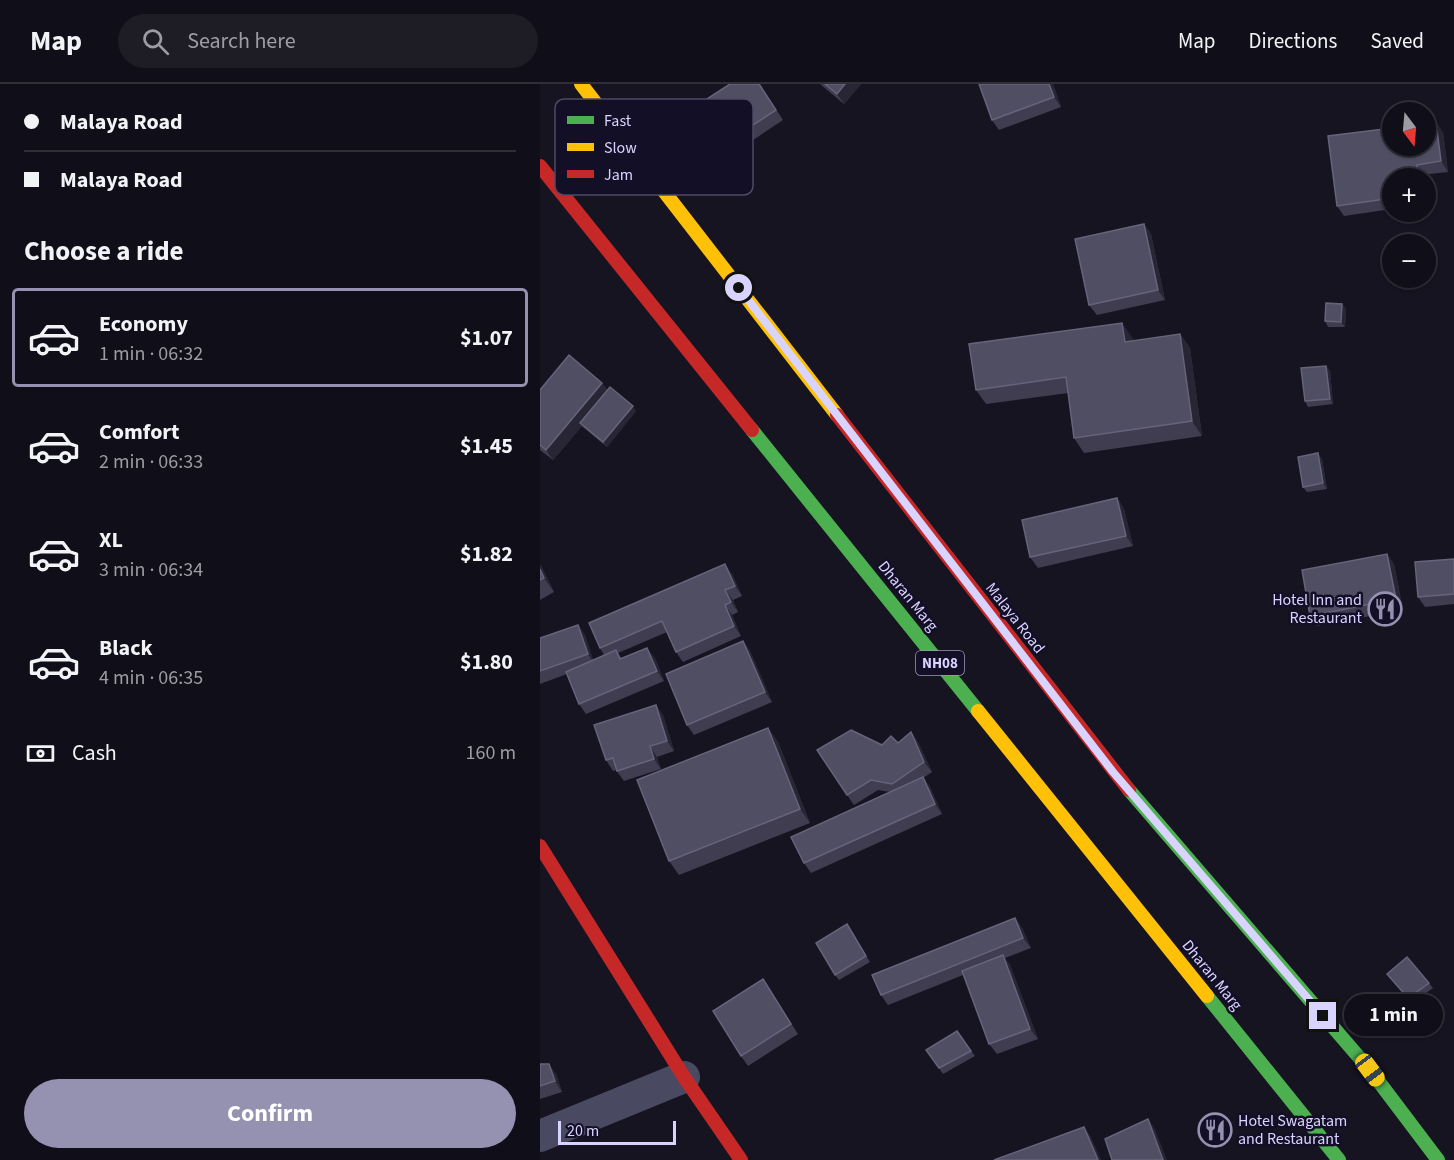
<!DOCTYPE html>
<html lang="en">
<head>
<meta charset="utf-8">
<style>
	body { margin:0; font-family:"Source Sans 3",sans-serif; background:#1e1d26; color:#f1f3f6; height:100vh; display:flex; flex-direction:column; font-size:22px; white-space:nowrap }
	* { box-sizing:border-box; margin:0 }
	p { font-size:20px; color:#9c9ca2 }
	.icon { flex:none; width:33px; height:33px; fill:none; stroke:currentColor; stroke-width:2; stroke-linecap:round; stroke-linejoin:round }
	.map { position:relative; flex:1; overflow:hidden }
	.drawer { display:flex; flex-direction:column; background:#100f19; width:540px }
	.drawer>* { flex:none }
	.banner { display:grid; align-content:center; height:132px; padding:0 24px; background:#100f19 }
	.needle { width:39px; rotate:164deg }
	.fabs { position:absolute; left:842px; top:18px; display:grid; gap:12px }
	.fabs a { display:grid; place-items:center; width:54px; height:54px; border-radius:50%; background:#100f19; box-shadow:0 2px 4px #0004,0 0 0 2px #302f38; font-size:30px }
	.scale { position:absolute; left:18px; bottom:15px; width:118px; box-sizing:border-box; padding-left:6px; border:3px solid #d9d4ff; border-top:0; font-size:16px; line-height:21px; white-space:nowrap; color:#d9d4ff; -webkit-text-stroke:4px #130f26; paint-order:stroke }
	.end { position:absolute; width:27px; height:27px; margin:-14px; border:8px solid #d9d4ff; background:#111; box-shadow:0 0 0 3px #111 }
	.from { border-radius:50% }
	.bubble { position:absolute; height:42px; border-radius:21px; background:#100f19; box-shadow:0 2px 4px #0004,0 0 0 2px #302f38; font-size:20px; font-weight:700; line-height:42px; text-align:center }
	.car { position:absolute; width:18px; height:36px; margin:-18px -9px; border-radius:8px; box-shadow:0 0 4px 2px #0007; background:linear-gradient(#f5c518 24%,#345 0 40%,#f5c518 0 76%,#345 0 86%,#f5c518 0) }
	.banner b { display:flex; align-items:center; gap:21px; height:57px; font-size:22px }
	.banner b+b { border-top:2px solid #302f38 }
	.banner i { width:15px; height:15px; background:#f1f3f6 }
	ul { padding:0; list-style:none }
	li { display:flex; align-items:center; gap:18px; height:99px; margin:0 12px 9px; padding:0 12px; border:3px solid transparent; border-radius:6px }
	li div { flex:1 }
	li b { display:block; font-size:22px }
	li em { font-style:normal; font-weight:700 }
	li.active { border-color:#9591b1 }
	li>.icon { width:54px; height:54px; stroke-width:1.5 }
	h2 { padding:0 24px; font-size:27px; line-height:72px }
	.pay { display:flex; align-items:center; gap:15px; height:66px; padding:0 24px; font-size:22px }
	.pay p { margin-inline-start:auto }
	.primary-button { display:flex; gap:12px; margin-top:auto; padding:12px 24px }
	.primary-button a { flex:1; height:69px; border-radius:36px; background:#9591b1; color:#fff; font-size:24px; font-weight:700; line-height:69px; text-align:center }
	header { display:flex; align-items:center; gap:36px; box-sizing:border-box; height:84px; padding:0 30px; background:#100f19; border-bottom:2px solid #302f38 }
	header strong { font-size:28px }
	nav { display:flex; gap:33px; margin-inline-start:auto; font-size:21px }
	.search { width:420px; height:54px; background:#1e1d26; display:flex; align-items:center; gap:15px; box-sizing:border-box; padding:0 21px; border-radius:33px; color:#9c9ca2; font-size:22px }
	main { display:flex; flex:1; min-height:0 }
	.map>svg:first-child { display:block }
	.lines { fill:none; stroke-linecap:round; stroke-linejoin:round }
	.street { stroke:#4a4962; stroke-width:32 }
	.fast { stroke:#4caf50; stroke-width:14 }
	.slow { stroke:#ffc107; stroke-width:14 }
	.jam { stroke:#c62828; stroke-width:14 }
	.wall { fill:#403d50 }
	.shaded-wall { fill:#282635 }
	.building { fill:#504e63; stroke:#66637b; stroke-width:1.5 }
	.route { stroke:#d9d4ff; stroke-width:8 }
	.labels { text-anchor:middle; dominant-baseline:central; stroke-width:5; stroke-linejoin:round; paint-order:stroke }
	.shield { fill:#130f26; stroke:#9e99be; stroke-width:1.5 }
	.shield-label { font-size:15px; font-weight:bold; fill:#d9d4ff }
	.street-label { font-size:16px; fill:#d9d4ff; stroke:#130f26 }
	.poi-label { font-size:16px; fill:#d9d4ff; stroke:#130f26; text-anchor:end }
	.key { fill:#130f26; stroke:#4e4a67; stroke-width:1.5 }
	.key-label { font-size:16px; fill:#d9d4ff }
</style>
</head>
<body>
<header>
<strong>Map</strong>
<div class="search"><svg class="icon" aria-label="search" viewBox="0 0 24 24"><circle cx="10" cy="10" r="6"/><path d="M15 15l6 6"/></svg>Search here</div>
<nav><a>Map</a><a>Directions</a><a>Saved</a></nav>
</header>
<main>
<section class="drawer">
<div class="banner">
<b><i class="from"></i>Malaya Road</b>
<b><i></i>Malaya Road</b>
</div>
<h2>Choose a ride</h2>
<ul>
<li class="active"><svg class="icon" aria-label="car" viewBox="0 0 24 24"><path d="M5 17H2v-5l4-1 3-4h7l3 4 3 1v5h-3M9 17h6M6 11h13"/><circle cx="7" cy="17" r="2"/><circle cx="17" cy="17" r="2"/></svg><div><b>Economy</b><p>1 min · 06:32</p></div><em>$1.07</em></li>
<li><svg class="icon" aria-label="car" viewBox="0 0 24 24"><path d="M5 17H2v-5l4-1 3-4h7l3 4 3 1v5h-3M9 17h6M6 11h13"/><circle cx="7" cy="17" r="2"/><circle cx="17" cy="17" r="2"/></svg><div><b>Comfort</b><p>2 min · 06:33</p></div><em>$1.45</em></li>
<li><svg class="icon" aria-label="car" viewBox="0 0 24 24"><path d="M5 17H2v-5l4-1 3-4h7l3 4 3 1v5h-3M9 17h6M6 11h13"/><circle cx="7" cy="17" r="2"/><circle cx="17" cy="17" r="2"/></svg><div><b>XL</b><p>3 min · 06:34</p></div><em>$1.82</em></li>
<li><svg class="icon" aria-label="car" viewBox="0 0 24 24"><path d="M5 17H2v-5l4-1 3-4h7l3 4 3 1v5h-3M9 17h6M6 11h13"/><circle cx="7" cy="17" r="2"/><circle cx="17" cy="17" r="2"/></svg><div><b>Black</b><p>4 min · 06:35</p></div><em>$1.80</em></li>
</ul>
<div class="pay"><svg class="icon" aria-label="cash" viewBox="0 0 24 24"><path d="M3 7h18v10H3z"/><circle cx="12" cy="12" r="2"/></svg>Cash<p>160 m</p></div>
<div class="primary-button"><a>Confirm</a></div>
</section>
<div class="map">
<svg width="914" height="1076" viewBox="0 0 914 1076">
	<rect width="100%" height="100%" fill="#161421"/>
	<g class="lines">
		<path class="street" d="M0,1052L144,993"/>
		<g class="fast">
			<path d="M212,346L438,627"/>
			<path d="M589,706L830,986L898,1076"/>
			<path d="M667,912L799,1076"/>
		</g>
		<g class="slow">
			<path d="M41,0L297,331"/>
			<path d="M438,627L667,912"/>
		</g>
		<g class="jam">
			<path d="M0,82L212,346"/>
			<path d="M297,331L589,706"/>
			<path d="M0,762L144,993L201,1076"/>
		</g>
	</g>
	<g class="wall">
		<path d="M190,0H220L243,36L186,74L178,64Z"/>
		<path d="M280,0H321L304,20Z"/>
		<path d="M513,0L521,23L459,46L452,36Z"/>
		<path d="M903,48L908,88L852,94V125L804,132L797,122Z"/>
		<path d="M604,140L611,150L625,216L557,231L549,221Z"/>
		<path d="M802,220L806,225L805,243H788L785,237Z"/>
		<path d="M640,250L650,264L662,352L544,369L534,354L528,309L446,320L436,306L592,253L593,257Z"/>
		<path d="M786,282L790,287L793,320L768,323L765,317Z"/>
		<path d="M62,299L67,306L96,327L67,363L44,344L42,342L13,376L0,366V306Z"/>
		<path d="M782,375L787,405L767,408L763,403Z"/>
		<path d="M577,414L584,425L593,462L498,484L490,473Z"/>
		<path d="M847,470L854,480L863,526L777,542L770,532Z"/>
		<path d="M914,475V520L885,523L878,513Z"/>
		<path d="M0,480L14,508L0,516Z"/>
		<path d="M192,490L202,512L193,516L198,528L192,531L201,552L143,578L136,568L127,548L78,569L82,575L115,574L124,597L46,630L39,620L27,590L0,600V554L38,541L45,551L53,576L64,571L60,564Z"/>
		<path d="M203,557L210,567L232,618L154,651L147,641Z"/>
		<path d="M123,631L134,667L117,673L121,685L84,697L76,686L73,687L66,676Z"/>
		<path d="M228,644L238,658L270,739L139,791L129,777Z"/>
		<path d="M371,648L378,658L392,688L383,694L390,703L402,730L271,789L264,779L350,708L338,706L314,721L307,711L342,661L358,659Z"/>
		<path d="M475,834L482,844L491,864L465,874L470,881L498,955L457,970L449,960L423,891L348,921L341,911Z"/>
		<path d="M307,840L330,878L299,896L295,891Z"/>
		<path d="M847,890L889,899L893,904L872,919Z"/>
		<path d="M223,895L258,950L208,982L201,972Z"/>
		<path d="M417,947L435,972L403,990L386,966Z"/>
		<path d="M0,980L16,990L22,1008L0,1015Z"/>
	</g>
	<g class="shaded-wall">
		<path d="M305,0H321L304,20L297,10Z"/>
		<path d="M509,0H513L521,23L514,13Z"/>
		<path d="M896,38L903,48L908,88L901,77Z"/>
		<path d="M877,81L884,91V94H878Z"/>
		<path d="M885,101L888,120L885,116Z"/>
		<path d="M604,140L611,150L625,216L618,206Z"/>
		<path d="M802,220L806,225L805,243L801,238Z"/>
		<path d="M582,239L592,253L595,272L585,258Z"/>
		<path d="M640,250L650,264L662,352L652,337Z"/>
		<path d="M786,282L790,287L793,320L790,315Z"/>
		<path d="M62,299L69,309L40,339L42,342L13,376L6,366Z"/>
		<path d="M93,322L96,327L67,363L63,358Z"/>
		<path d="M778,369L782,375L787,405L783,399Z"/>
		<path d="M577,414L584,425L593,462L586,452Z"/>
		<path d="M847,470L854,480L863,526L856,515Z"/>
		<path d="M0,480L14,508L4,494L0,485Z"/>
		<path d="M185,480L192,490L202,512L195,502Z"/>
		<path d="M185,506L193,516L198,528L191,518Z"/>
		<path d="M185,521L192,531L201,552L194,542Z"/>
		<path d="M38,541L45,551L55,581L48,570Z"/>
		<path d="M203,557L210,567L232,618L225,608Z"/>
		<path d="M107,564L115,574L124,597L117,587Z"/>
		<path d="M116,621L123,631L134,667L127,657Z"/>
		<path d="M228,644L238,658L270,739L260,725Z"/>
		<path d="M371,648L378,658L392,688L384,678Z"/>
		<path d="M110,662L117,673L121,685L114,675Z"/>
		<path d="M383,693L390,703L402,730L395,720Z"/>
		<path d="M475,834L482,844L491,864L483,854Z"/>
		<path d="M463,871L470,881L498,955L490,945Z"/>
		<path d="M9,980L16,990L22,1008L15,997Z"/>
		<path d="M608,1035L615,1045L627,1076H623Z"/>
		<path d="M544,1043L551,1053L561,1076H558Z"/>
	</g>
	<g class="building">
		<path d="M190,0H219L236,26L178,64L153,24Z"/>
		<path d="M285,0H305L297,10Z"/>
		<path d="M439,0H509L514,13L452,36Z"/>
		<path d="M896,38L901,77L877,81L878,94H852V114L797,122L788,52L852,44V62H885V39Z"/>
		<path d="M604,140L618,206L549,221L535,155Z"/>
		<path d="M786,219L802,220L801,238L785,237Z"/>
		<path d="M582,239L585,258L640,250L652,337L534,354L526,293L436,306L429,260Z"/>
		<path d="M29,271L62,299L6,366L0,361V306Z"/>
		<path d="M786,282L790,315L765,317L761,284Z"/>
		<path d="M70,303L93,322L63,358L40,339Z"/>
		<path d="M778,369L783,399L763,403L758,373Z"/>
		<path d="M577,414L586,452L490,473L482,436Z"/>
		<path d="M847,470L856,515L770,532L762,486Z"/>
		<path d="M914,475V510L878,513L875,478Z"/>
		<path d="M185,480L195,502L185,506L191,518L185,521L194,542L136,568L122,537L60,564L49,539Z"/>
		<path d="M0,485L4,494L0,496Z"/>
		<path d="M38,541L48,570L0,587V554Z"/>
		<path d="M203,557L225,608L147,641L126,590Z"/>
		<path d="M107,564L117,587L39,620L26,588L76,566L80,575Z"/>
		<path d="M116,621L127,657L110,662L114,675L77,687L73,674L66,676L54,641Z"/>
		<path d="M228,644L260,725L129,777L97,696Z"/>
		<path d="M311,646L342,661L351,652L358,659L371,648L384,678L352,700L331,696L307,711L277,666Z"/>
		<path d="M383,693L395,720L264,779L251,753Z"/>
		<path d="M475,834L483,854L341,911L332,891Z"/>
		<path d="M307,840L326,872L295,891L276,859Z"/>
		<path d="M463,871L490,945L449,960L422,887Z"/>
		<path d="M867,873L889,899L868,914L847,890Z"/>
		<path d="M223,895L251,940L201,972L173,927Z"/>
		<path d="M417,947L431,967L399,984L386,966Z"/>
		<path d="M0,980H9L15,997L0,1002Z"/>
		<path d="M608,1035L623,1076H572L565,1055Z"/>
		<path d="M544,1043L558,1076H454Z"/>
	</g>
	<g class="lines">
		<path class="route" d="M199,204L573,688L783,932"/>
	</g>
	<defs>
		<g id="restaurant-ring" transform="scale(1.725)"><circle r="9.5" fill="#130f26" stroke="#9591b1" stroke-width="1.5"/><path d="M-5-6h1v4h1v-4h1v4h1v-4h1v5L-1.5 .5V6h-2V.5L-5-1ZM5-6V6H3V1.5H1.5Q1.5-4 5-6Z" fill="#9591b1"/></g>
	</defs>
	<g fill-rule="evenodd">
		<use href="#restaurant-ring" x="845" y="525"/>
		<use href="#restaurant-ring" x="675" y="1046"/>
	</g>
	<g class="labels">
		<rect class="shield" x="376" y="567" width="48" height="24" rx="4.5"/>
		<g class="shield-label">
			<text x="400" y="579">NH08</text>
		</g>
		<g class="street-label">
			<text transform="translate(368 512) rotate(51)">Dharan Marg</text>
			<text transform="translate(475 534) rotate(52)">Malaya Road</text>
			<text transform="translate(672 891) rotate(51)">Dharan Marg</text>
		</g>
		<g class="poi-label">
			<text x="822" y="516">Hotel Inn and<tspan x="822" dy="18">Restaurant</tspan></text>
			<text x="698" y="1037" text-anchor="start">Hotel Swagatam<tspan x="698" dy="18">and Restaurant</tspan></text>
		</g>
	</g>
	<rect x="15" y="15" width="198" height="96" rx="9" class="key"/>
	<rect x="27" y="32" width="27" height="8" fill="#4caf50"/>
	<rect x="27" y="59" width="27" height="8" fill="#ffc107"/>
	<rect x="27" y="86" width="27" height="8" fill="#c62828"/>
	<g class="key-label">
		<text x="64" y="42">Fast</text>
		<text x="64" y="69">Slow</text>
		<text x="64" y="96">Jam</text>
	</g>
</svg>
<div class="fabs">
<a><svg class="needle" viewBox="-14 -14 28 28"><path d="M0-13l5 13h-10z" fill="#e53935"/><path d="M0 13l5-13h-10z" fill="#9c9ca2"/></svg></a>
<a>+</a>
<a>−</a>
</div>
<div class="scale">20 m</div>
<i class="end from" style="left:199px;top:204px"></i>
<i class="end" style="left:783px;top:932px"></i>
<div class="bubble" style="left:804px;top:910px;width:99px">1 min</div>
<i class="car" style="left:830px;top:986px;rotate:143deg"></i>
</div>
</main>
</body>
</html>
